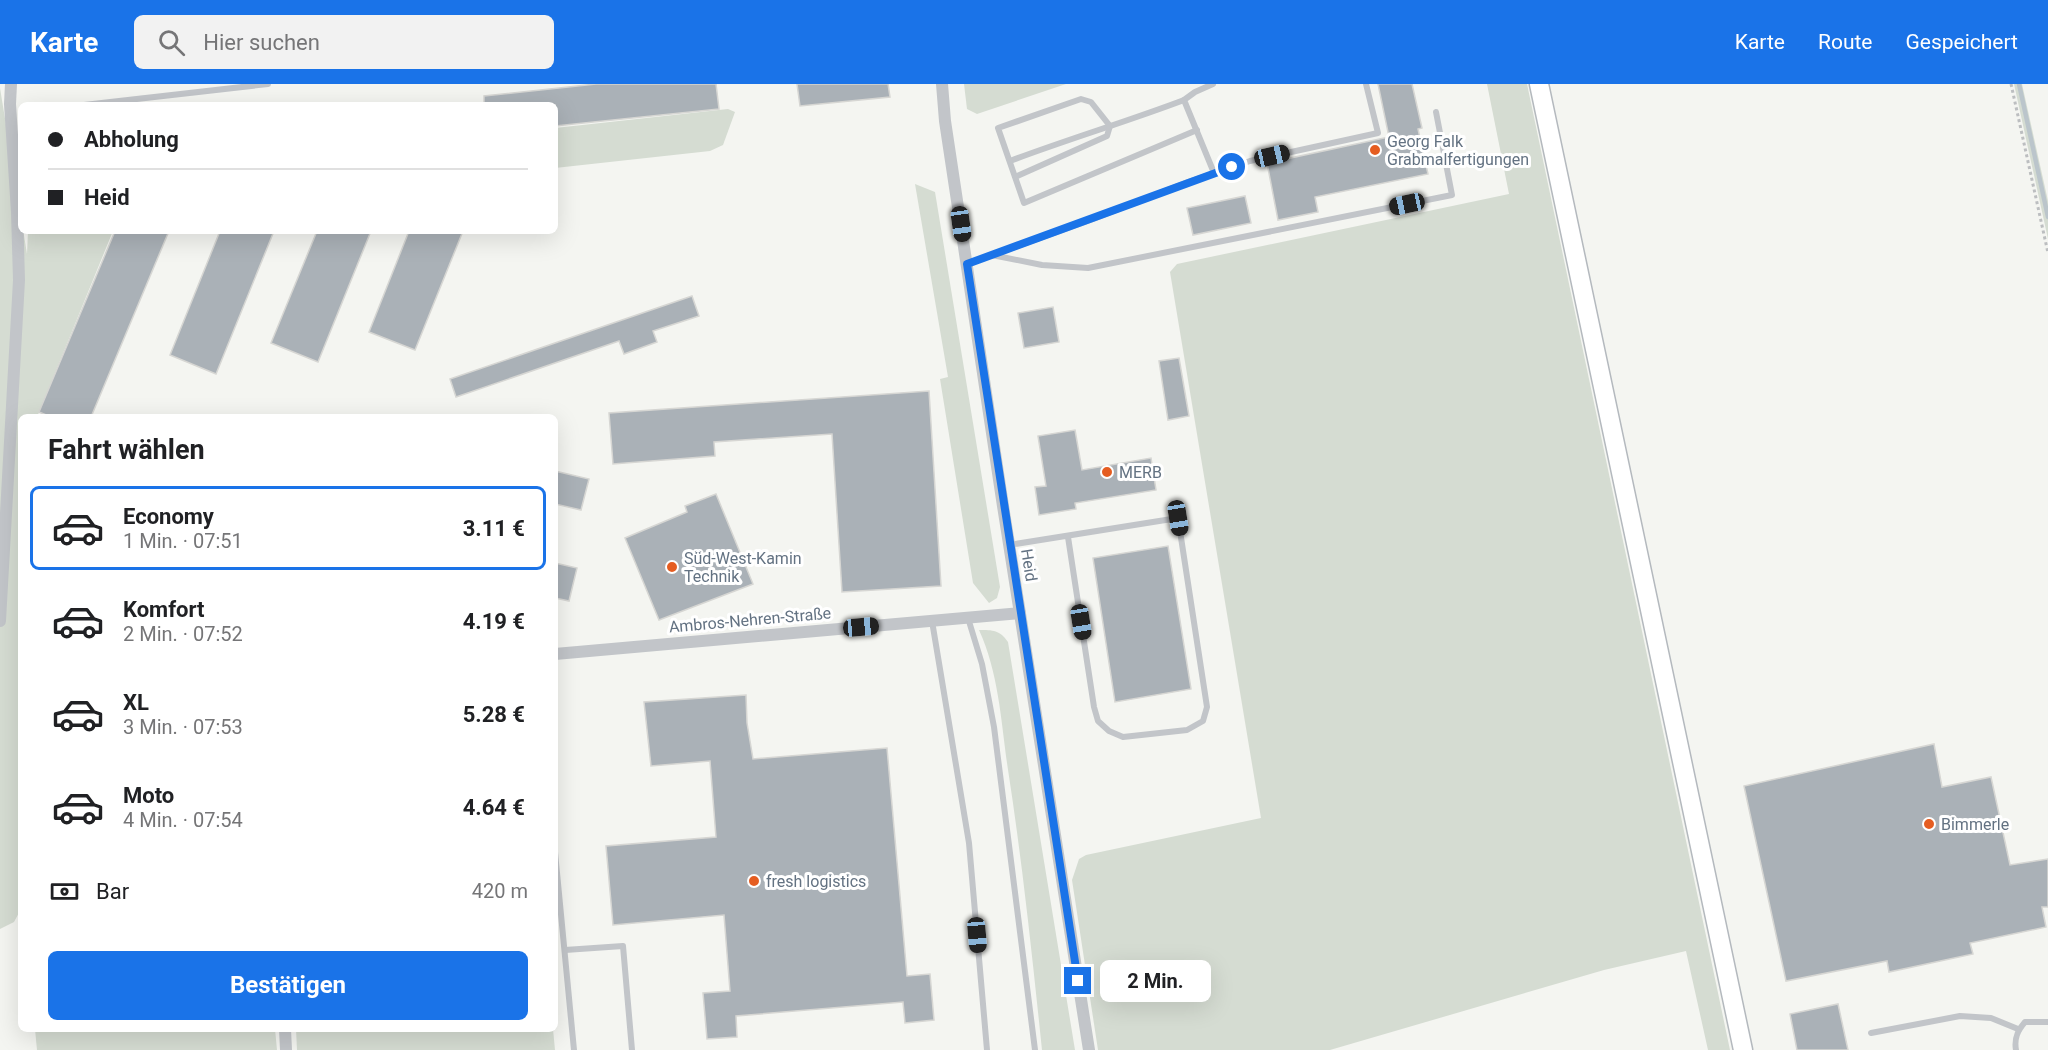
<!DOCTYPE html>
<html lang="de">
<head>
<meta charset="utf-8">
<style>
	body { margin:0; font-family:Roboto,sans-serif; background:#f2f2f2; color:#202124; height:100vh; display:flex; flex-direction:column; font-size:22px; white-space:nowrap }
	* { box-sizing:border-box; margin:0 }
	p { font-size:20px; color:#757577 }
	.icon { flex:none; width:33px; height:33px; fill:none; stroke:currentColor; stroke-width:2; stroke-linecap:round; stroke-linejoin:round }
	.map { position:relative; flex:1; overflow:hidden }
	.details { position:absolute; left:18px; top:330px; width:540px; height:618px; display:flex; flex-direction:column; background:#fff; border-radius:9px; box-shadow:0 6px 24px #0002 }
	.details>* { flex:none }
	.hud { position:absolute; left:18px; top:18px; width:540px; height:132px; border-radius:9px; box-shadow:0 6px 24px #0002; display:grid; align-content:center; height:132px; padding:0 30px; background:#fff }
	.end { position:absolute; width:27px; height:27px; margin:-14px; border:8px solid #1a73e8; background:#fff; box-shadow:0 0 0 3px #fff }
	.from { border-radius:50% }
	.bubble { position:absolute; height:42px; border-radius:9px; background:#fff; box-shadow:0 6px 24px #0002; font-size:20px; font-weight:700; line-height:42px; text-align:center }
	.car { position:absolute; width:18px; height:36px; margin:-18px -9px; border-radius:8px; box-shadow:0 0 4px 2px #0007; background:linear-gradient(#222 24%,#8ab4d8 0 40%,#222 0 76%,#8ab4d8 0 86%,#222 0) }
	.hud b { display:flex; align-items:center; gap:21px; height:57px; font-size:22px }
	.hud b+b { border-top:2px solid #e0e0e0 }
	.hud i { width:15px; height:15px; background:#202124 }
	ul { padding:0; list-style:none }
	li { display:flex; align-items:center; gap:18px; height:84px; margin:0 12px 9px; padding:0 18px; border:3px solid transparent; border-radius:9px }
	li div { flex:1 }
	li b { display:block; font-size:22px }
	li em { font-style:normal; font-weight:700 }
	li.active { border-color:#1a73e8 }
	li>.icon { width:54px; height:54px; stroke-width:1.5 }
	h2 { padding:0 30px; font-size:27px; line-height:72px }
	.pay { display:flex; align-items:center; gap:15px; height:66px; padding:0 30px; font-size:22px }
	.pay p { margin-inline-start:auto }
	.button { display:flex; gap:12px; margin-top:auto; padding:12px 30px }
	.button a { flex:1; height:69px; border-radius:9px; background:#1a73e8; color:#fff; font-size:24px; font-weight:700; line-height:69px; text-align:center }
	header { display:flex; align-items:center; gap:36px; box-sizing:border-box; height:84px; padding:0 30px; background:#1a73e8; color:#fff }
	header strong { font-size:28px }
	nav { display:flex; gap:33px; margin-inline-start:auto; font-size:21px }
	.search { width:420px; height:54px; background:#f2f2f2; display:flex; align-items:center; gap:15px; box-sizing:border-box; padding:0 21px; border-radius:9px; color:#757577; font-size:22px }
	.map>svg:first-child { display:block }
	.green { fill:#d5dcd2 }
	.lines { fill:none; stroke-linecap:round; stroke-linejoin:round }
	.stream { stroke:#bbc5cb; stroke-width:4.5 }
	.building { fill:#aab1b7; stroke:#d6d6d3; stroke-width:1.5 }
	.secondary-casing { stroke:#b4b9be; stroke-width:21 }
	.path { stroke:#bcbec0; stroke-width:3; stroke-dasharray:3 3; stroke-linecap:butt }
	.service { stroke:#c2c5c9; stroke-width:6 }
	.minor { stroke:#c2c5c9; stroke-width:12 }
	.secondary { stroke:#fff; stroke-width:18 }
	.route { stroke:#1a73e8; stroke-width:8 }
	.poi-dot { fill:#e55d21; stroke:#fff; stroke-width:2 }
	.labels { text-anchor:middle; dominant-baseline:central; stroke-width:6; stroke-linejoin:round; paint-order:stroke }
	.poi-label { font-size:16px; fill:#637282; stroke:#fff; text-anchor:start }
	.street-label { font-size:16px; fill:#637282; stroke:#fff }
</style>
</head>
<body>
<header>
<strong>Karte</strong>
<div class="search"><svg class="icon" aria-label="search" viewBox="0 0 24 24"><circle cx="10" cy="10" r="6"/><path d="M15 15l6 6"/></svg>Hier suchen</div>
<nav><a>Karte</a><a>Route</a><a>Gespeichert</a></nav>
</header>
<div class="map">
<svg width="2048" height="966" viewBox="0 0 2048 966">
	<rect width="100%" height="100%" fill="#f4f5f1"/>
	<g class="green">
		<path d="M964,0H1066L977,30L967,25Z"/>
		<path d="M1487,0H1527L1730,966H1708L1686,867L1604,886L1330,966H1098L1072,796L1079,775L1086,771L1261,734L1170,188L1177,180L1509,110Z"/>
		<path d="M2014,0H2022L2048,117V155Z"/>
		<path d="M0,4L27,170L28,147H113L37,333H21V825L14,838L0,845Z"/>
		<path d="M728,25L735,28L723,61L710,67L555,84V44Z"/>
		<path d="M915,100L935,108L1000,503L997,514L989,519L973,499L940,295L948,293Z"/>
		<path d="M979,546C993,546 1000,546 1008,558L1075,966H1042C1032,870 1022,775 1007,679C1001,635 998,587 979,546Z"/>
		<path d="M35,945H275L277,966H37Z"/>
		<path d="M296,945H553L555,966H297Z"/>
	</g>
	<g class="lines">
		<path class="stream" d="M2019,0L2048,133"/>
	</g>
	<g class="building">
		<path d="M596,0H716L719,25L555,42V21H484V12Z"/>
		<path d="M797,0H888L890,13L800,22Z"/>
		<path d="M1378,0H1412L1422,44L1418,45L1428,90L1315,113L1318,128L1278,136L1267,79L1389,53Z"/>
		<path d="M1245,112L1251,139L1193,151L1187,124Z"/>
		<path d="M115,147H169L91,333H51L39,328Z"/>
		<path d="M220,147H274L216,290L170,271Z"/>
		<path d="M317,147H371L318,278L271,259Z"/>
		<path d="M409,147H463L415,266L369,248Z"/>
		<path d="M692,212L699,232L653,247L657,258L624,270L619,257L456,313L450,295Z"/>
		<path d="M1053,223L1059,258L1024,264L1018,229Z"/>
		<path d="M1179,274L1189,332L1168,336L1159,277Z"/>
		<path d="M929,307L941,502L842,508L832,350L714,358L715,372L613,380L609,329Z"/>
		<path d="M1075,346L1082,386L1151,374L1156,406L1075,419L1076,425L1039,431L1035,403L1046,402L1038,352Z"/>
		<path d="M555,387L589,395L581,426L555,420Z"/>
		<path d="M716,410L753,500L659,536L625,454L687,428L685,422Z"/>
		<path d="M1168,462L1191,605L1115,618L1093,474Z"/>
		<path d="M555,479L577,484L569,517L555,514Z"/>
		<path d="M746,611L747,639L753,675L887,664L907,892L930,890L934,936L905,939L903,918L736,932L737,953L707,955L703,909L730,907L724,831L613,841L606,762L716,753L710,677L651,682L644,618Z"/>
		<path d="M1934,660L1942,703L1991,693L2010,781L2048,775V823H2042L2046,843L1970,859L1973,870L1889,888L1887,877L1786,897L1744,702Z"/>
		<path d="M1838,920L1848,966H1797L1790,930Z"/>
	</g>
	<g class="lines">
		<g class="secondary-casing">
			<path id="secondary" d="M1539,0L1743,966"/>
		</g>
		<path class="path" d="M2011,0L2048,169"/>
		<g class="service">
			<path d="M1213,0L1195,8L1184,16L1214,89"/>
			<path d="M84,21L268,0"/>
			<path d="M1010,77C1068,55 1126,38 1184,16"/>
			<path d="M1015,93L1107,52L1110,42L1091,18L1081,15L998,44L1024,119L1197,46"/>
			<path d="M992,171L1042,181L1088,184L1452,111L1436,28"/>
			<path d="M967,180L1093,135L1188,98L1250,77L1378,49L1366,0"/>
			<path d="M1009,461L1178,434L1207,623L1203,637L1187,646L1123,653L1109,647L1098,637L1094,623L1068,453"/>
			<path d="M968,534L982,580L994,643L1035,966"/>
			<path d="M932,537L969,759L987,966"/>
			<path d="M555,768L574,966"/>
			<path d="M565,866L623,862L632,966"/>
			<path d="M1871,949L1960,932L1991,934L2018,945"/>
			<path d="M2016,966C2014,955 2017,947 2025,938H2048"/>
		</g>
		<g class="minor">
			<path d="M942,0L945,37L1003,422L1089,966"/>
			<path d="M0,537L19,196L17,128L10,20L11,0"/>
			<path d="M555,570L1020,529"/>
			<path d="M285,945L286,966"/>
		</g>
		<use href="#secondary" class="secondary"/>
	</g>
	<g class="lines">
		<path class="route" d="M1078,897L967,180L1232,83"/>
	</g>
	<g class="poi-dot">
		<circle cx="1375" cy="66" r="6"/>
		<circle cx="1107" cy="388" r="6"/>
		<circle cx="672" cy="483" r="6"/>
		<circle cx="1929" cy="740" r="6"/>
		<circle cx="754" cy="797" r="6"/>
	</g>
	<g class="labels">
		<g class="poi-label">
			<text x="1387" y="57">Georg Falk<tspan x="1387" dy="18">Grabmalfertigungen</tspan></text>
			<text x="1119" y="388">MERB</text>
			<text x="684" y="474">Süd-West-Kamin<tspan x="684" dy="18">Technik</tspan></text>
			<text x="1941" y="740">Bimmerle</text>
			<text x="766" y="797">fresh logistics</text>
		</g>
		<g class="street-label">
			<text transform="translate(1029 481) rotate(81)">Heid</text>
			<text transform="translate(750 536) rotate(-5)">Ambros-Nehren-Straße</text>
		</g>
	</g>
</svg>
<i class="end from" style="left:1232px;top:83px"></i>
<i class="end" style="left:1078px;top:897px"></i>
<div class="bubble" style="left:1100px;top:876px;width:111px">2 Min.</div>
<i class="car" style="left:1272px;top:72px;rotate:77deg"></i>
<i class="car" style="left:1407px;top:120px;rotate:258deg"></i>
<i class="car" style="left:961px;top:140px;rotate:172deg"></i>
<i class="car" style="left:1178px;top:434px;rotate:171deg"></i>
<i class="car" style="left:1081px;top:538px;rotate:171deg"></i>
<i class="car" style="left:861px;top:543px;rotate:85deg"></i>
<i class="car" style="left:977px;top:851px;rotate:175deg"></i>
<div class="hud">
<b><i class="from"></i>Abholung</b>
<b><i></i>Heid</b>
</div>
<section class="details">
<h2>Fahrt wählen</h2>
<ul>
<li class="active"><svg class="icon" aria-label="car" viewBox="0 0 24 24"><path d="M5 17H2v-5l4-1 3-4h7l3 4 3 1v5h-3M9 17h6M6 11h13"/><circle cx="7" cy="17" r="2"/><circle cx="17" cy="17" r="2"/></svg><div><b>Economy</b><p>1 Min. · 07:51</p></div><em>3.11 €</em></li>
<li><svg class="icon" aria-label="car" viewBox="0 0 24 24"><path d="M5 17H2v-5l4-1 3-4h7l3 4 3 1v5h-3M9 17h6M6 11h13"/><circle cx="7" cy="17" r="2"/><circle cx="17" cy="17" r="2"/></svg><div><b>Komfort</b><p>2 Min. · 07:52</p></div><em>4.19 €</em></li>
<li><svg class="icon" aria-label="car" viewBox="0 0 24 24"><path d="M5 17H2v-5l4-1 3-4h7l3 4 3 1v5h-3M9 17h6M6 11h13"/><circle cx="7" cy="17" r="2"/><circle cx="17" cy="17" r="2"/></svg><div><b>XL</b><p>3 Min. · 07:53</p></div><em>5.28 €</em></li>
<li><svg class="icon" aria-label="car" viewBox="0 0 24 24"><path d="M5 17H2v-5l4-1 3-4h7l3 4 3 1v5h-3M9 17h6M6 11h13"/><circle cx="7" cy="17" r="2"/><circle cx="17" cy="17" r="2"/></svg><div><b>Moto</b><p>4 Min. · 07:54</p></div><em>4.64 €</em></li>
</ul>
<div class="pay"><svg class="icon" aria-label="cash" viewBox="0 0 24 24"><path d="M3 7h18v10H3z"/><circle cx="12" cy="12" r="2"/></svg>Bar<p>420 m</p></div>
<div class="button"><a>Bestätigen</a></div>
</section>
</div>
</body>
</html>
